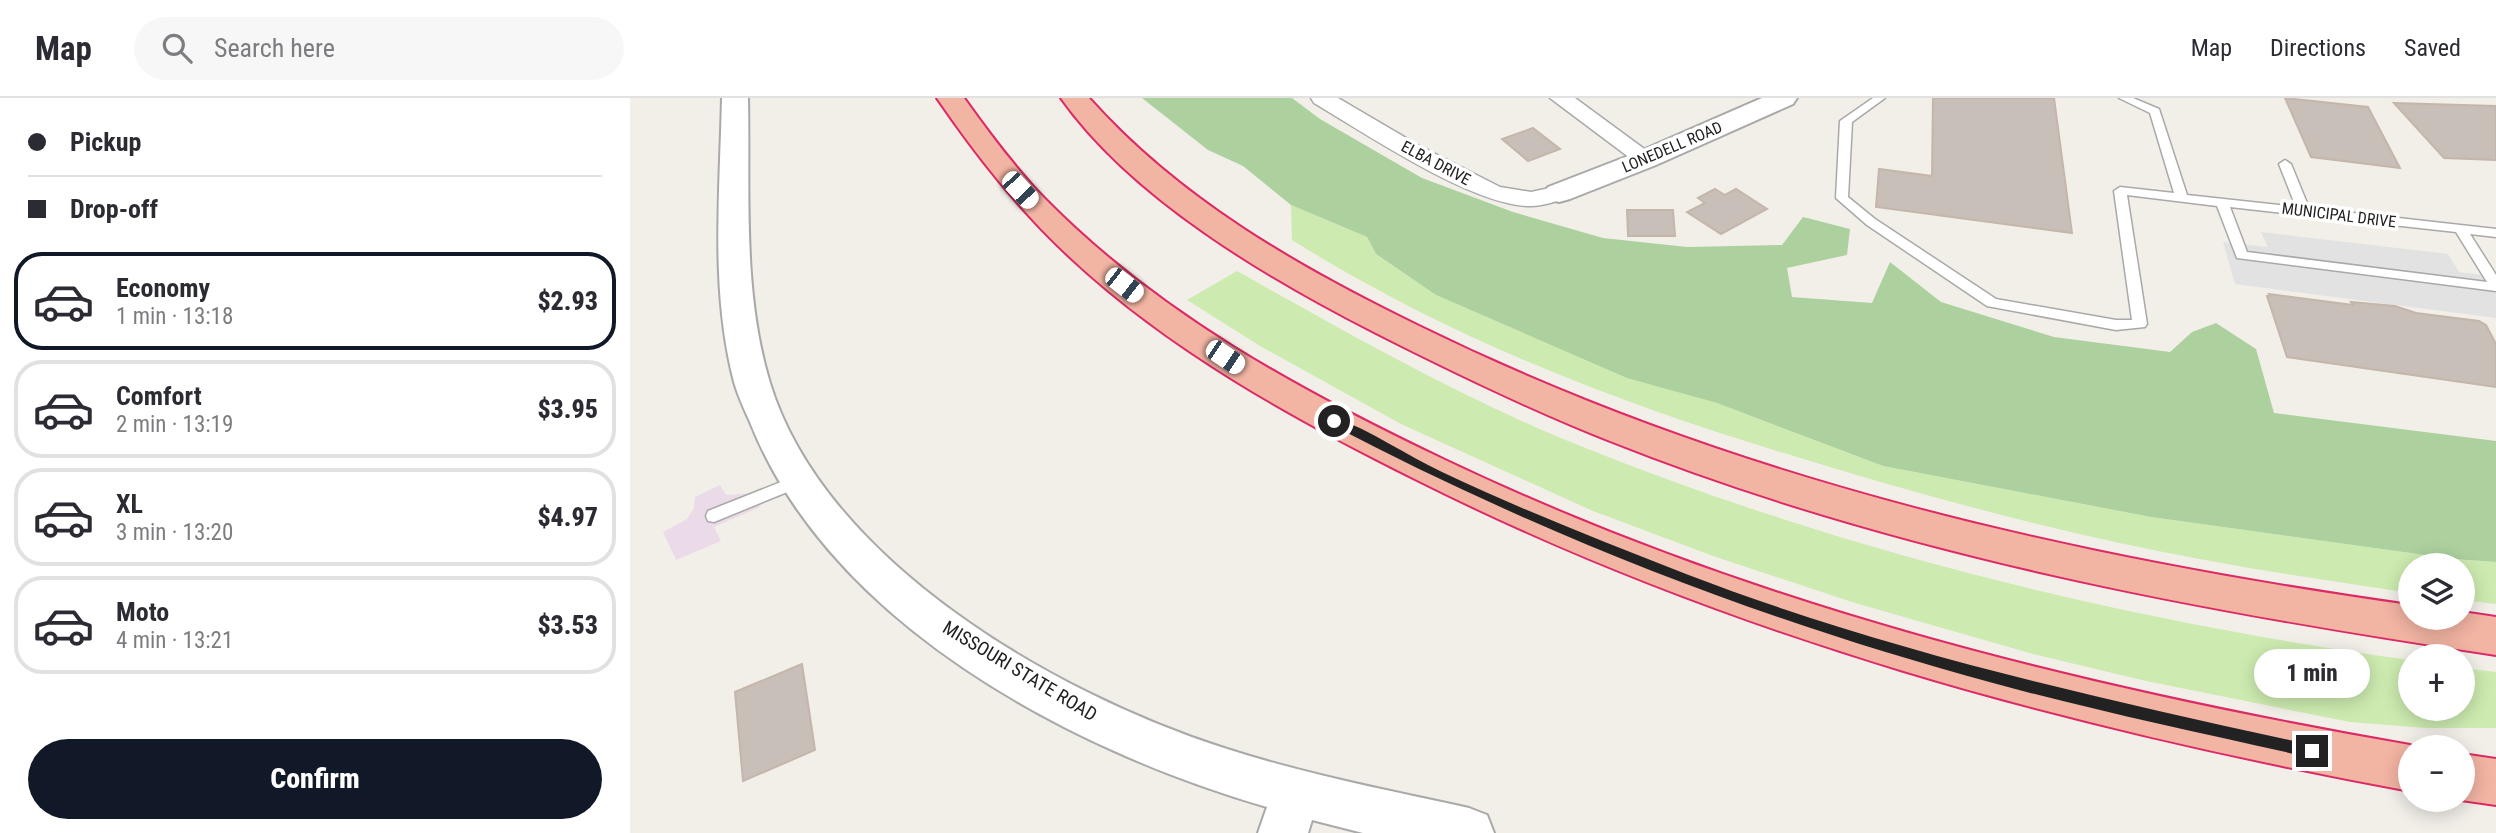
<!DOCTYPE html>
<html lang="en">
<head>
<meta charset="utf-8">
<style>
	body { margin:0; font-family:"Roboto Condensed",sans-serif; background:#f7f7f7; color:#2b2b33; height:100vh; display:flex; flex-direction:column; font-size:26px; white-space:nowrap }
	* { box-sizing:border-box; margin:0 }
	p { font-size:23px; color:#7c7c81 }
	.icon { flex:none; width:38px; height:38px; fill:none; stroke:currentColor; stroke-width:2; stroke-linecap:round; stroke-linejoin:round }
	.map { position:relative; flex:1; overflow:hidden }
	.details { display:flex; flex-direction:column; background:#fff; width:630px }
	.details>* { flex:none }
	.hud { display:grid; align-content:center; height:154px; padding:0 28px; background:#fff }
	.buttons { position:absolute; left:1768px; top:455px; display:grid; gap:14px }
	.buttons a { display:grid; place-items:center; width:77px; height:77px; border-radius:50%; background:#fff; box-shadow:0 4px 18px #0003; font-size:35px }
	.end { position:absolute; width:32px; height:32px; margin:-16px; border:9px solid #222; background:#fff; box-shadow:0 0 0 4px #fff }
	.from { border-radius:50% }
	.bubble { position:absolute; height:49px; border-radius:24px; background:#fff; box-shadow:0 4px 18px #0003; font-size:23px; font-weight:800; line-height:49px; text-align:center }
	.car { position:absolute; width:21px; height:42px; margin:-21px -10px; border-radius:9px; box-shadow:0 0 5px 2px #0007; background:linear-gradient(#fff 24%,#345 0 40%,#fff 0 76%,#345 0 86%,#fff 0) }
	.hud b { display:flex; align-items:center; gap:24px; height:66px; font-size:26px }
	.hud b+b { border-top:2px solid #e1e1e2 }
	.hud i { width:18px; height:18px; background:#2b2b33 }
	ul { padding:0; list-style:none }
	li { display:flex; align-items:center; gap:21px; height:98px; margin:0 14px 10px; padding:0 14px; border:4px solid #e1e1e2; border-radius:28px }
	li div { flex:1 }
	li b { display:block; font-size:26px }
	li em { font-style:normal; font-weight:800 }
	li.on { border-color:#111827 }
	li>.icon { width:63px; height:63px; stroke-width:1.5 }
	.button { display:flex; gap:14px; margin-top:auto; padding:14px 28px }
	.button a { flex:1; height:80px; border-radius:42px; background:#111827; color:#fff; font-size:28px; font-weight:800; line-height:80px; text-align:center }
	header { display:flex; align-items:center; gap:42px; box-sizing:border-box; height:98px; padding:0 35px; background:#fff; border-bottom:2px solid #e1e1e2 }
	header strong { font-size:33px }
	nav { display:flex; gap:38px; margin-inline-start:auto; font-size:24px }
	.search { width:490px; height:63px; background:#f7f7f7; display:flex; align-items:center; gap:18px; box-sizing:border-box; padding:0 24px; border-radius:38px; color:#7c7c81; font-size:26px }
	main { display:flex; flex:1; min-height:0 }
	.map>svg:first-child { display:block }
	.industrial { fill:#ebdbe8 }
	.grass { fill:#cdebb0 }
	.forest { fill:#add19e }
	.parking { fill:#e2e2e2 }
	.building { fill:#c7bfb8; stroke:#c4b6ab; stroke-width:2 }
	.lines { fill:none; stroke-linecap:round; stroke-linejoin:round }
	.service-casing { stroke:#a9a9a9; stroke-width:3 }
	.minor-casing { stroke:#a9a9a9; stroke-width:3 }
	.tertiary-casing { stroke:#a9a9a9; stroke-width:4 }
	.trunk-casing { stroke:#dc2a67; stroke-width:4 }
	.service { fill:#fff; fill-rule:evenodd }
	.minor { fill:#fff; fill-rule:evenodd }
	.tertiary { fill:#fff; fill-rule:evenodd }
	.trunk { fill:#f2b4a3; fill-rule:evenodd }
	.route { fill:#222 }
	.labels { text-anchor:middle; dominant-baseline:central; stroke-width:7; stroke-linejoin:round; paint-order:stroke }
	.far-street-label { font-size:16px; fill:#222; stroke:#fff }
	.street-label { font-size:19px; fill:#222; stroke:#fff }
</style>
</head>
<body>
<header>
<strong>Map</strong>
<div class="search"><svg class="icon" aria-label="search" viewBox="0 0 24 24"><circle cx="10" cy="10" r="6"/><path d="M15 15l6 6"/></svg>Search here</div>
<nav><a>Map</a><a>Directions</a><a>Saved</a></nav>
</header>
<main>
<section class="details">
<div class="hud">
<b><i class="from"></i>Pickup</b>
<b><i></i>Drop-off</b>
</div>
<ul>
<li class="on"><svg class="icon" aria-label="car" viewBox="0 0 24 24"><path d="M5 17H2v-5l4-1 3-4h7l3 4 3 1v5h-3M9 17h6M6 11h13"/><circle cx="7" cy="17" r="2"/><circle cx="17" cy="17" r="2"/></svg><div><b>Economy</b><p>1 min · 13:18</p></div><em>$2.93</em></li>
<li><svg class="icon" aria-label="car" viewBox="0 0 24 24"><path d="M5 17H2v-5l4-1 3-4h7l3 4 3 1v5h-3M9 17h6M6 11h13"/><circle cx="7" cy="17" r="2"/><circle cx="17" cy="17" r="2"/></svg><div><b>Comfort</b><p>2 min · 13:19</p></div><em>$3.95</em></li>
<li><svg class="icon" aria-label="car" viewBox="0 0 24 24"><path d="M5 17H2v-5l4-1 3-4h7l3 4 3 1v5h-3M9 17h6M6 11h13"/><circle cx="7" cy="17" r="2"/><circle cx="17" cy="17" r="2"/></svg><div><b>XL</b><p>3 min · 13:20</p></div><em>$4.97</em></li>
<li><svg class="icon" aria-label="car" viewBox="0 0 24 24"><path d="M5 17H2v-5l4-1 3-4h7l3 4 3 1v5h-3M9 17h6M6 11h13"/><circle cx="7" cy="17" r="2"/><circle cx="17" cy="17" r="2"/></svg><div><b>Moto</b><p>4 min · 13:21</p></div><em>$3.53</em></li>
</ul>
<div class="button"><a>Confirm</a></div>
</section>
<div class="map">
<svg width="1866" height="735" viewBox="0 0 1866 735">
	<rect width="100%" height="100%" fill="#f2efe9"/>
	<path class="industrial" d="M90,387L96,397L125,395L130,409L84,429L91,443L46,462L33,434L57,421L64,410L65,399Z"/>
	<g class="grass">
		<path d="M661,107L737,139L746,156L806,197L997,279L1087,305L1253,368L1521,419L1824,461L1866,464V506L1832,502V467H1780V495C1712,484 1643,475 1575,462C1437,437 1301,400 1167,359C992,307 818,240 662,142Z"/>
		<path d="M607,173C721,237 836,303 958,351C1222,456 1499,523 1780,562V611H1832V570L1866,574V630H1796L1720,624L1516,583L1403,556L1225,505L1083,458L963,413L771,326L630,248L557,202Z"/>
	</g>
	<path class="forest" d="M512,0H662L690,21L792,80L883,114L973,140L1057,149L1152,147L1173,119L1220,131L1217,157L1157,170L1162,199L1242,205L1260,164L1311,204L1424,239L1540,254L1562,234L1586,225L1626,251L1644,315L1866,343V464L1824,461L1521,419L1253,368L1087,305L997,280L806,197L746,156L737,139L661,107L613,68L578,52Z"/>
	<path class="parking" d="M1631,134L1818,156L1829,174L1866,179V220L1605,186L1593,144L1638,149Z"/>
	<g class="building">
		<path d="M1303,0H1424L1442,135L1246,109L1249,71L1302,78Z"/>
		<path d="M1655,0L1738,9L1770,70L1681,59Z"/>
		<path d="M1764,5L1866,8V62L1814,60Z"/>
		<path d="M903,30L930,51L898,63L872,41Z"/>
		<path d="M1085,91L1095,97L1106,91L1137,111L1091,136L1057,114L1075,105L1068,100Z"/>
		<path d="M997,112H1043L1045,138H998Z"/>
		<path d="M1639,196L1723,207L1721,204L1765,208L1786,215L1849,223L1856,227L1866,246V289L1657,259L1637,198H1640Z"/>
		<path d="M172,566L185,652L113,683L105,594Z"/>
	</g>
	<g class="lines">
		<g class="service-casing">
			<g id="service">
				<path d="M1243,0H1255L1222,24L1218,99L1245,121L1366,201L1486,222H1502L1484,93L1490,89L1544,95L1520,15L1489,0H1503L1529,11L1557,97L1666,109L1649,66L1655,62L1661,66L1679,110L1866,131V139L1840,136L1866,177V193L1607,160L1587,108L1497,97L1517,226L1515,229L1486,232L1357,208L1237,127L1206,100L1210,23ZM1600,109L1826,134L1857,184L1617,154Z"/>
				<path d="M166,378L172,380L174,384L172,388L84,424L78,423L76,418L78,413Z"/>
			</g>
		</g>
		<g class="minor-casing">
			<g id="minor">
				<path d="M681,0H708L788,47L870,89L901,94L929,88L938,90L941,95L938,100C926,103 913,108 901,108C844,109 735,35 684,5Z"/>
				<path d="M920,0H945L1028,61L1024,66H1008Z"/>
			</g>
		</g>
		<g class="tertiary-casing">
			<g id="tertiary">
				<path d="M92,0H118C120,94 112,194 140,285C195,464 426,596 594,650C674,676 757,692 839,710L857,717L864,735H733L682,722L678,735H628L637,709C439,652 199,524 120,324C114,311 108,298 104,284C80,192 90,94 92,0Z"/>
				<path d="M1132,0H1167L1163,6L1026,67L940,101L929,104L918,101L914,95L918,89L1006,55Z"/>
			</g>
		</g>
		<g class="trunk-casing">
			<g id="trunk">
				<path d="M307,0H334C359,35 385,70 415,101C528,216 672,294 815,362C1121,508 1448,589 1780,647L1785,649H1780V693C1435,629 1100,539 785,381C663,320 541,253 441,160C389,112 347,58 307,0Z"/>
				<path d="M431,0H459C550,102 668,169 789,228C1100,381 1438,459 1780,507V520H1832V514L1866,519V557C1565,512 1264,456 980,343C899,311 821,273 744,234C636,179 502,100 431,0Z"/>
				<path d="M1832,656L1866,661V707L1831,702Z"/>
			</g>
		</g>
		<use href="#service" class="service"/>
		<use href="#minor" class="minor"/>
		<use href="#tertiary" class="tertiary"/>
		<use href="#trunk" class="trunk"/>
	</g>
	<path class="route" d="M704,319C742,333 776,357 812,374C892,412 974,444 1056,476C1259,554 1471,601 1682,647L1689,653L1682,660C1576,636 1469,614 1363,585C1133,523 912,437 700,326V321Z"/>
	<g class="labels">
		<g class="far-street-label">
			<text transform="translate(1042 49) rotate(-23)">LONEDELL ROAD</text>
			<text transform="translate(806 65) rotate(28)">ELBA DRIVE</text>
			<text transform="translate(1709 117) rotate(7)">MUNICIPAL DRIVE</text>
		</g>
		<g class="street-label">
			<text transform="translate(390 573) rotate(31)">MISSOURI STATE ROAD</text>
		</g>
	</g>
</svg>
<div class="buttons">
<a><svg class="icon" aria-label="layers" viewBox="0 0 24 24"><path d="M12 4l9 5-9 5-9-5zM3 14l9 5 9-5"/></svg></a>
<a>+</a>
<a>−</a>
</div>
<i class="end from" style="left:704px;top:323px"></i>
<i class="end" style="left:1682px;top:653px"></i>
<div class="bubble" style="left:1624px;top:551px;width:116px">1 min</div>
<i class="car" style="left:390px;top:92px;rotate:137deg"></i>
<i class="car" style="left:494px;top:187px;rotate:128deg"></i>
<i class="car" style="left:595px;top:259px;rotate:124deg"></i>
</div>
</main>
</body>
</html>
